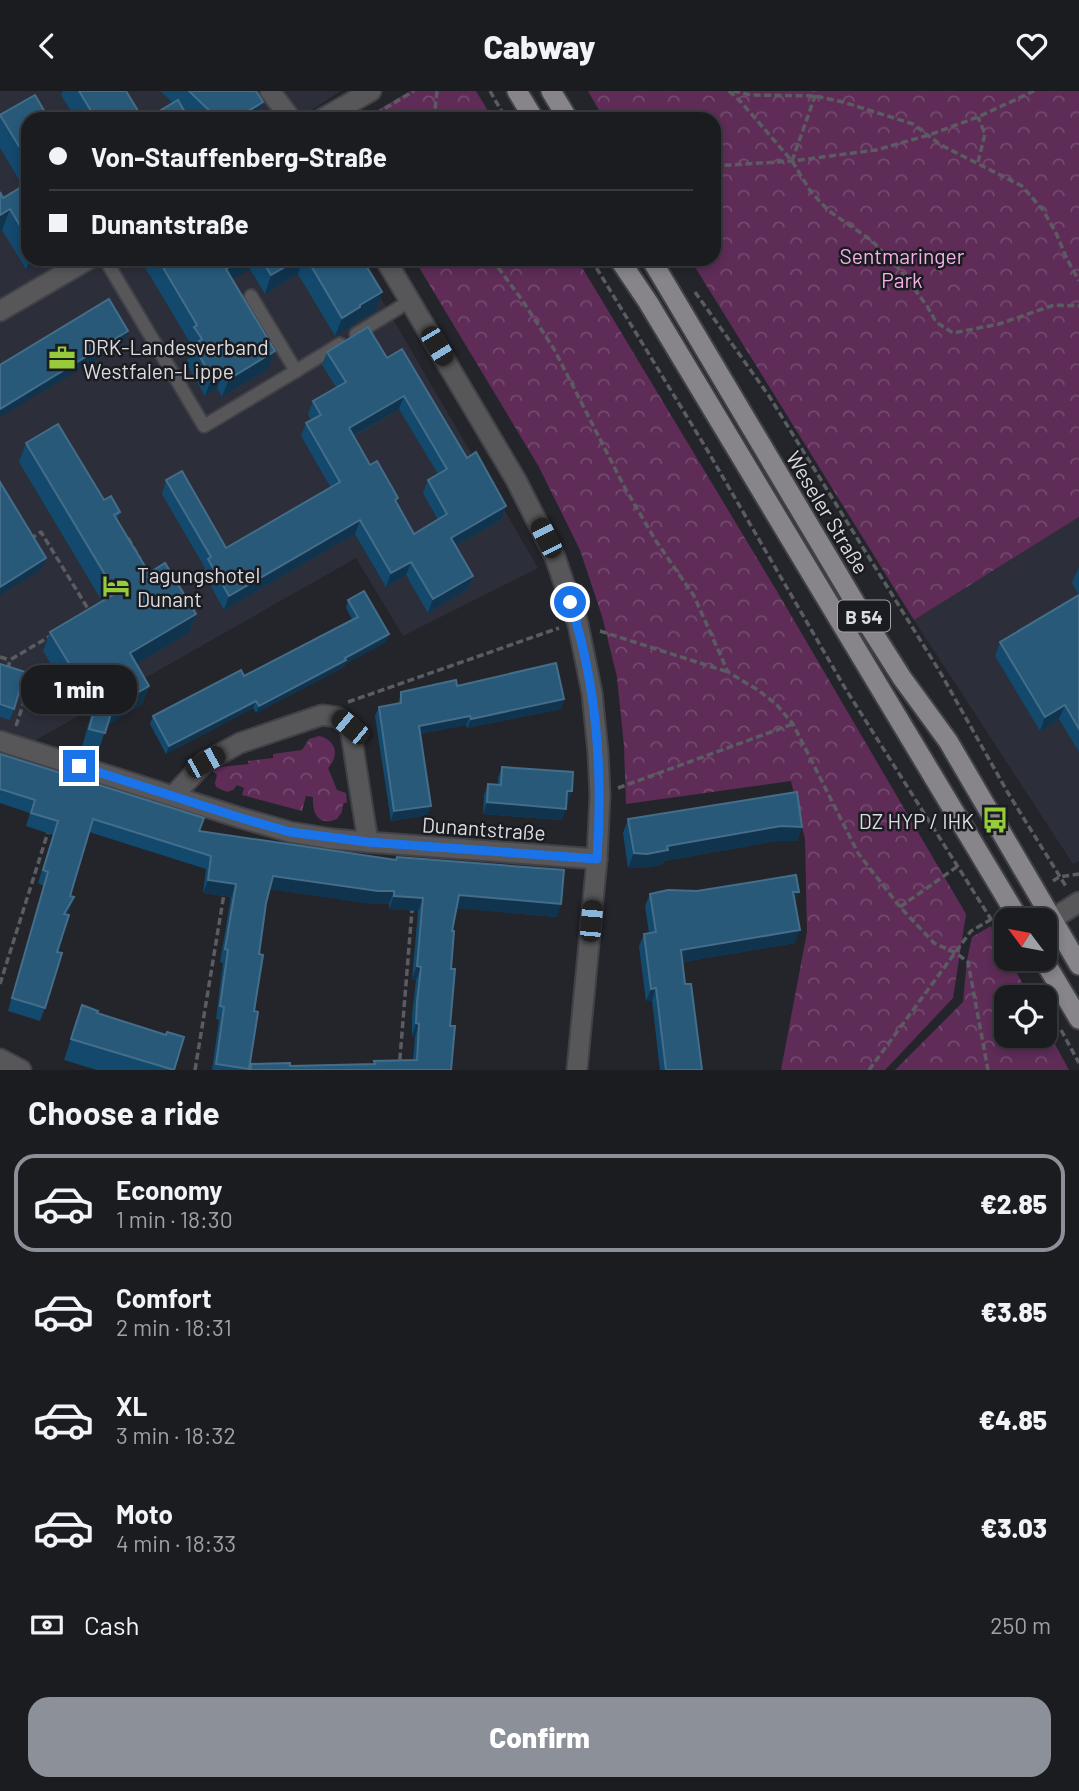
<!DOCTYPE html>
<html lang="en">
<head>
<meta charset="utf-8">
<style>
	body { margin:0; font-family:Barlow,sans-serif; background:#242529; color:#f1f3f6; height:100vh; display:flex; flex-direction:column; font-size:26px; white-space:nowrap }
	* { box-sizing:border-box; margin:0 }
	p { font-size:23px; color:#a0a1a5 }
	.icon { flex:none; width:38px; height:38px; fill:none; stroke:currentColor; stroke-width:2; stroke-linecap:round; stroke-linejoin:round }
	.map { position:relative; height:979px; overflow:hidden }
	.panel { display:flex; flex-direction:column; background:#1b1c20; flex:1 }
	.panel>* { flex:none }
	.hud { position:absolute; left:21px; top:21px; width:700px; height:154px; border-radius:21px; box-shadow:0 4px 10px #0003,0 0 0 2px #393a3e; display:grid; align-content:center; height:154px; padding:0 28px; background:#1b1c20 }
	.needle { width:46px; rotate:302deg }
	.fabs { position:absolute; left:994px; top:817px; display:grid; gap:14px }
	.fabs a { display:grid; place-items:center; width:63px; height:63px; border-radius:14px; background:#1b1c20; box-shadow:0 4px 10px #0003,0 0 0 2px #393a3e; font-size:35px }
	.end { position:absolute; width:32px; height:32px; margin:-16px; border:9px solid #1a73e8; background:#fff; box-shadow:0 0 0 4px #fff }
	.from { border-radius:50% }
	.bubble { position:absolute; height:49px; border-radius:21px; background:#1b1c20; box-shadow:0 4px 10px #0003,0 0 0 2px #393a3e; font-size:23px; font-weight:800; line-height:49px; text-align:center }
	.car { position:absolute; width:21px; height:42px; margin:-21px -10px; border-radius:9px; box-shadow:0 0 5px 2px #0007; background:linear-gradient(#222 24%,#8ab4d8 0 40%,#222 0 76%,#8ab4d8 0 86%,#222 0) }
	.hud b { display:flex; align-items:center; gap:24px; height:66px; font-size:26px }
	.hud b+b { border-top:2px solid #393a3e }
	.hud i { width:18px; height:18px; background:#f1f3f6 }
	ul { padding:0; list-style:none }
	li { display:flex; align-items:center; gap:21px; height:98px; margin:0 14px 10px; padding:0 14px; border:4px solid transparent; border-radius:21px }
	li div { flex:1 }
	li b { display:block; font-size:26px }
	li em { font-style:normal; font-weight:800 }
	li.active { border-color:#8c9099 }
	li>.icon { width:63px; height:63px; stroke-width:1.5 }
	h2 { padding:0 28px; font-size:32px; line-height:84px }
	.pay { display:flex; align-items:center; gap:18px; height:77px; padding:0 28px; font-size:26px }
	.pay p { margin-inline-start:auto }
	.button { display:flex; gap:14px; margin-top:auto; padding:14px 28px }
	.button a { flex:1; height:80px; border-radius:21px; background:#8c9099; color:#fff; font-size:28px; font-weight:800; line-height:80px; text-align:center }
	header { display:flex; justify-content:space-between; align-items:center; height:91px; padding:0 28px; background:#1b1c20; font-size:32px; font-weight:800 }
	.map>svg:first-child { display:block }
	.built { fill:#2c2f3a }
	.park { fill:url(#park-crowns) }
	.lines { fill:none; stroke-linecap:round; stroke-linejoin:round }
	.service-casing { stroke:#414248; stroke-width:16 }
	.minor-casing { stroke:#414248; stroke-width:23 }
	.primary-casing { stroke:#414248; stroke-width:23 }
	.path { stroke:#5b5c62; stroke-width:3.5; stroke-dasharray:7 3.5; stroke-linecap:butt }
	.service { stroke:#575658; stroke-width:12 }
	.minor { stroke:#575658; stroke-width:19 }
	.primary { stroke:#87858a; stroke-width:19 }
	.wall { fill:#12496d; fill-rule:evenodd }
	.shaded-wall { fill:#10344d }
	.building { fill:#285979; stroke:#446d89; stroke-width:2; fill-rule:evenodd }
	.route { stroke:#1a73e8; stroke-width:9 }
	.labels { text-anchor:middle; dominant-baseline:central; stroke-width:5; stroke-linejoin:round; paint-order:stroke }
	.shield { fill:#1b1c21; stroke:#a1a2a6; stroke-width:2 }
	.shield-label { font-size:19px; font-weight:bold; fill:#dbdcdf }
	.park-label { font-size:21px; fill:#f5afe9; stroke:#1b1c21 }
	.poi-label { font-size:21px; fill:#dbdcdf; stroke:#1b1c21; text-anchor:start }
	.street-label { font-size:21px; fill:#dbdcdf; stroke:#1b1c21 }
</style>
</head>
<body>
<header><svg class="icon" aria-label="back" viewBox="0 0 24 24"><path d="M15 5l-7 7 7 7"/></svg>Cabway<svg class="icon" aria-label="heart" viewBox="0 0 24 24"><path d="M12 20l-8-8c-3-5 5-10 8-4 3-6 11-1 8 4z"/></svg></header>
<div class="map">
<svg width="1079" height="979" viewBox="0 0 1079 979">
	<defs>
		<pattern id="park-crowns" width="20" height="18" patternUnits="userSpaceOnUse" patternTransform="scale(1.75)"><rect width="20" height="18" fill="#5e2c57"/><path d="M2 6a3 3 0 1 1 6 0M12 15a3 3 0 1 1 6 0" fill="none" stroke="#744a6f"/></pattern>
	</defs>
	<rect width="100%" height="100%" fill="#24252b"/>
	<g class="built">
		<path d="M0,0H341L298,28H28V168H358L538,477L403,545L356,467L29,653L0,644Z"/>
		<path d="M1079,426V770L1073,773L914,529Z"/>
	</g>
	<g class="park">
		<path d="M410,0H476L493,28H363Z"/>
		<path d="M588,0H1079V426L914,529L690,168H714V28H604Z"/>
		<path d="M414,168H577L775,497L966,823L953,907L885,979H781L807,841L805,748L791,690L626,713L624,655L617,586L602,525L580,459L539,376Z"/>
		<path d="M319,645C336,649 340,664 328,677L337,699L346,702L347,711L343,713L342,721L337,728C318,736 312,722 313,706L306,705L302,720L242,704L244,697L237,694L233,699L227,701L216,696L215,692L217,684L212,680L216,674L219,676L249,673L248,670L273,667V663L302,659L309,648Z"/>
		<path d="M991,835L1006,863V868H1009L1030,906H1006V945H1045V935L1069,979H895L963,911L967,869L972,846Z"/>
	</g>
	<g class="lines">
		<g class="service-casing">
			<g id="service">
				<path d="M105,168L204,335L296,280L251,205"/>
				<path d="M356,243L410,210"/>
				<path d="M296,280L340,253"/>
			</g>
		</g>
		<g class="minor-casing">
			<g id="minor">
				<path d="M270,0L291,28"/>
				<path d="M322,28L371,0"/>
				<path d="M385,168L516,389L555,466L578,533L592,602L598,661L600,704L597,768L577,979"/>
				<path d="M0,220L89,168"/>
				<path d="M0,650L241,727L290,741L333,748L368,751L597,768"/>
				<path d="M173,705L205,671L240,652L322,624L337,626L350,636L368,751"/>
				<path d="M1045,833L1079,811"/>
				<path d="M0,968L21,979"/>
			</g>
		</g>
		<g class="primary-casing">
			<g id="primary">
				<path d="M517,0L534,28"/>
				<path d="M551,0L568,28"/>
				<path d="M619,168L648,211L1020,830"/>
				<path d="M651,168L869,535L902,587L948,650L1079,874"/>
				<path d="M1043,868L1079,928"/>
			</g>
		</g>
		<g class="path">
			<path d="M490,0L506,28"/>
			<path d="M729,0L741,11L792,70L811,101L829,120L871,149L901,180L927,215L936,231L953,242L999,233L1054,214L1079,215"/>
			<path d="M733,0L751,4L815,5L843,11L913,33L941,54L1022,95L1043,119L1056,142L1067,168L1079,190"/>
			<path d="M367,28L414,0"/>
			<path d="M434,28L437,0"/>
			<path d="M792,70L815,5L814,0"/>
			<path d="M978,71L985,43L978,26"/>
			<path d="M714,75L792,70L876,59L929,44L978,26L1034,0"/>
			<path d="M492,168L522,209L554,258L625,397L656,450L694,505L728,581L758,599L776,613L793,633L858,762L900,816L934,852L956,862L968,871L988,979"/>
			<path d="M591,168L706,357L845,597L1006,852"/>
			<path d="M695,201L769,305L940,581L1008,702L1067,797"/>
			<path d="M128,447L140,468"/>
			<path d="M30,448L41,441L90,521L89,522"/>
			<path d="M600,540L728,581"/>
			<path d="M0,566L10,569"/>
			<path d="M8,578L10,569L52,544"/>
			<path d="M348,611L559,537"/>
			<path d="M16,635L32,586L22,583"/>
			<path d="M618,697L793,633"/>
			<path d="M1053,790L1059,786L1079,783"/>
			<path d="M900,816L958,775"/>
			<path d="M1017,868L1024,878"/>
			<path d="M0,893L48,741L50,742"/>
			<path d="M1061,939L1079,972"/>
			<path d="M195,979L224,803"/>
			<path d="M399,979L412,819H414"/>
			<path d="M869,979L971,840L990,829"/>
		</g>
		<use href="#service" class="service"/>
		<use href="#minor" class="minor"/>
		<use href="#primary" class="primary"/>
	</g>
	<g class="wall">
		<path d="M63,0H126L143,28H76L61,4Z"/>
		<path d="M160,0H256L263,11L257,28H146L173,12Z"/>
		<path d="M0,24L28,28V168H43L26,178L2,139L3,107L23,95L0,57Z"/>
		<path d="M145,168H362L375,220L355,232L354,234L335,245L298,183L265,203L250,178L232,188L268,278L222,306L217,297L205,305L186,272L191,259L188,254L189,250L143,173Z"/>
		<path d="M327,261L387,267L506,415L501,429L455,455L473,485L468,498L428,522L406,484L386,496L355,443L224,519L203,481L205,477L162,403L166,389L226,457L331,397L301,345L306,332L311,329L308,323L313,310L336,296L322,274ZM399,318L438,383L428,389L423,402L438,429L414,443L396,413L370,374L354,345Z"/>
		<path d="M26,352L120,421L117,429L149,482L196,523L189,542L136,573L149,595L142,613L107,634L98,661L82,656L98,599L75,613L43,560L50,541L102,510L19,371Z"/>
		<path d="M1079,477V504L1072,492L1078,478Z"/>
		<path d="M1079,504V661L1059,628L1040,640L995,565L1000,551Z"/>
		<path d="M348,509L386,551L345,573L344,576L256,622L253,617L166,663L150,633L153,625L244,585L352,528L346,517Z"/>
		<path d="M0,573L14,618L10,629L0,626Z"/>
		<path d="M457,595L564,608L561,618L467,637L466,634L420,643L431,715L427,724L391,730L375,625L379,616L398,613L401,601Z"/>
		<path d="M0,663L199,740L557,826L456,817L452,840L451,878V979H212L219,929L216,928L223,872L220,871L231,806L203,802L206,778L89,741L70,805L74,806L67,824L45,917L40,930L8,920L44,795L38,792L53,744L26,735L30,722L0,712ZM270,798L373,813H389V818L418,820L412,888L416,889L412,924V945L415,946L413,969L374,970L373,973L290,975L251,973L249,978L259,863L266,812Z"/>
		<path d="M502,676L568,712L567,711L562,729L483,723L484,704L488,693L498,694V687Z"/>
		<path d="M628,728L802,736L797,750H776L664,770L662,774L641,777H628L623,742Z"/>
		<path d="M650,803L795,811V852L683,871L685,893L702,979H660L652,910H646L639,855L644,843L649,842L645,815Z"/>
		<path d="M82,914L97,922L174,979H97L64,969Z"/>
	</g>
	<g class="shaded-wall">
		<path d="M263,11L257,28H235Z"/>
		<path d="M10,118L2,139L0,140V124Z"/>
		<path d="M30,168H43L26,178Z"/>
		<path d="M243,168H253L250,178L220,196L226,178Z"/>
		<path d="M299,168H303L298,183L265,203L271,184Z"/>
		<path d="M382,201L375,220L355,232L354,234L335,245L342,227L360,214Z"/>
		<path d="M128,240L124,252L0,326V318Z"/>
		<path d="M275,260L268,278L222,306L229,288Z"/>
		<path d="M224,279L217,297L205,305L212,286Z"/>
		<path d="M404,305L399,318L344,350L349,337Z"/>
		<path d="M506,415L501,429L446,460L451,447Z"/>
		<path d="M360,429L355,443L224,519L229,505Z"/>
		<path d="M46,467L42,478L0,504V496Z"/>
		<path d="M411,471L406,484L386,496L391,482Z"/>
		<path d="M473,485L468,498L428,522L433,508Z"/>
		<path d="M196,523L189,542L123,581L130,562Z"/>
		<path d="M389,543L386,551L345,573L344,576L256,622L259,615Z"/>
		<path d="M105,581L98,599L75,613L82,594Z"/>
		<path d="M149,595L142,613L107,635L113,616Z"/>
		<path d="M564,608L561,618L467,637L471,628Z"/>
		<path d="M256,610L253,617L166,663L169,655Z"/>
		<path d="M1065,614L1059,628L1040,640L1045,626Z"/>
		<path d="M470,625L466,634L416,644L419,635Z"/>
		<path d="M567,700H572L568,712L563,711Z"/>
		<path d="M487,711L566,718L562,729L483,723Z"/>
		<path d="M431,715L427,724L391,730L394,720Z"/>
		<path d="M781,735L802,736L797,750H776L664,770L662,774L641,777H628L634,762L667,755Z"/>
		<path d="M273,785L394,800L389,813H373L268,798Z"/>
		<path d="M208,789L236,793L231,806L203,802Z"/>
		<path d="M793,801H799L794,813Z"/>
		<path d="M459,804L561,813L557,826L454,817Z"/>
		<path d="M394,805L423,807L418,820L389,818Z"/>
		<path d="M74,806L70,819L59,836L64,823Z"/>
		<path d="M800,839L795,852L677,872L681,859Z"/>
		<path d="M417,875L421,876L416,889L412,888Z"/>
		<path d="M656,897L652,910H646L651,898Z"/>
		<path d="M416,932L419,933L415,946L412,945Z"/>
	</g>
	<g class="building">
		<path d="M79,0H126L143,28H96Z"/>
		<path d="M189,0H256L263,11L235,28H218Z"/>
		<path d="M35,4L49,28H28V70L0,24Z"/>
		<path d="M178,9L189,28H146Z"/>
		<path d="M28,92V148L10,118L0,124V101L3,107Z"/>
		<path d="M158,168H243L226,178L275,260L229,288L224,279L212,286L193,254L202,248L194,236L197,234Z"/>
		<path d="M261,168H299L271,184Z"/>
		<path d="M307,168H362L382,201L360,214V216L342,227Z"/>
		<path d="M109,208L128,240L0,318V274Z"/>
		<path d="M368,236L387,267L402,258L467,367L476,361L506,415L451,447L473,485L433,508L411,471L391,482L360,429L229,505L208,468L211,466L166,389L182,380L226,457L340,391L306,332L321,324L313,310L346,291L327,261ZM404,305L447,378L428,389L447,423L414,443L395,409L398,407L377,370L370,374L349,337Z"/>
		<path d="M58,333L104,409L111,405L120,421L114,424L149,482L165,472L196,523L130,562L149,595L113,616L105,642L89,638L105,581L82,594L50,541L116,502L26,352Z"/>
		<path d="M0,391L46,467L0,496Z"/>
		<path d="M364,500L389,543L345,567L346,569L259,615L256,610L169,655L153,625L241,579L244,585L358,526L348,509Z"/>
		<path d="M1079,504V638L1065,614L1045,626L1000,551Z"/>
		<path d="M556,572L564,608L471,628L470,625L419,635L431,715L394,720L379,616L401,612V601L456,589L457,595Z"/>
		<path d="M0,573L25,581L14,618L0,613Z"/>
		<path d="M0,663L204,727L199,740L396,769L397,766L564,779L561,813L459,804L452,840H454L451,878H455L450,935H455L451,979H251V973L290,972V975L375,973L374,970L417,969L419,933L416,932L417,911L421,876L417,875L423,807L394,805V800H378L273,785L266,812L259,863L263,864L254,920L258,921L249,978L216,973L224,916L220,915L228,859L225,858L236,793L208,789L211,765L93,728L70,805L74,806L64,823L69,824L57,861L62,862L45,917L12,907L48,781L43,779L58,730L31,722L35,709L0,698Z"/>
		<path d="M502,676L573,681L572,700H567L566,718L487,711L488,693L501,694Z"/>
		<path d="M797,701L802,736L781,735L667,755L668,759L647,763L634,762L628,728Z"/>
		<path d="M796,784L799,801H793L800,839L681,859L685,893H691L702,979H666L656,897L651,898L644,843L656,841L650,803L668,799L697,800Z"/>
		<path d="M82,914L98,920L97,922L166,944L167,941L184,946L174,979L71,948Z"/>
	</g>
	<g class="lines">
		<path class="route" d="M79,675L241,727L290,741L368,751L597,768C603,682 597,593 570,511"/>
	</g>
	<defs>
		<g id="office-bare" transform="scale(2.1)"><path d="M-6-3h4V-5.5h4V-3h4V5H-6ZM-1-4.5V-3h2v-1.5ZM-6 0V1H6V0Z" fill="#96cc39" stroke="#1b1c21" stroke-width="2.5" paint-order="stroke"/></g>
		<g id="hotel-bare" transform="scale(2.1)"><path d="M-6-4.5h1.5V1H6V5H4.5V3h-9V5H-6ZM-4 0a1.8 1.8 0 1 1 3.6 0ZM.5 0V-2.5h3Q6-2.5 6 0Z" fill="#96cc39" stroke="#1b1c21" stroke-width="2.5" paint-order="stroke"/></g>
		<g id="bus-bare" transform="scale(2.1)"><path d="M-5-6H5V4H4V6H2V4H-2V6H-4V4H-5ZM-3.5-4V0h7V-4ZM-3.5 1.2v1.5H-2V1.2ZM2 1.2v1.5H3.5V1.2Z" fill="#96cc39" stroke="#1b1c21" stroke-width="2.5" paint-order="stroke"/></g>
	</defs>
	<g fill-rule="evenodd">
		<use href="#office-bare" x="62" y="267"/>
		<use href="#hotel-bare" x="116" y="495"/>
		<use href="#bus-bare" x="995" y="729"/>
	</g>
	<g class="labels">
		<rect class="shield" x="838" y="509.5" width="52" height="31" rx="5"/>
		<g class="shield-label">
			<text x="864" y="525">B 54</text>
		</g>
		<g class="park-label">
			<text x="902" y="164">Sentmaringer<tspan x="902" dy="24">Park</tspan></text>
		</g>
		<g class="poi-label">
			<text x="83" y="255">DRK-Landesverband<tspan x="83" dy="24">Westfalen-Lippe</tspan></text>
			<text x="137" y="483">Tagungshotel<tspan x="137" dy="24">Dunant</tspan></text>
			<text x="974" y="729" text-anchor="end">DZ HYP / IHK</text>
		</g>
		<g class="street-label">
			<text transform="translate(828 421) rotate(59)">Weseler Straße</text>
			<text transform="translate(484 737) rotate(4)">Dunantstraße</text>
		</g>
	</g>
</svg>
<div class="fabs">
<a><svg class="needle" viewBox="-14 -14 28 28"><path d="M0-13l5 13h-10z" fill="#e53935"/><path d="M0 13l5-13h-10z" fill="#a0a1a5"/></svg></a>
<a><svg class="icon" aria-label="locate" viewBox="0 0 24 24"><circle cx="12" cy="12" r="6"/><path d="M12 2v4M12 18v4M2 12h4M18 12h4"/></svg></a>
</div>
<i class="end from" style="left:570px;top:511px"></i>
<i class="end" style="left:79px;top:675px"></i>
<div class="bubble" style="left:21px;top:574px;width:116px">1 min</div>
<i class="car" style="left:437px;top:255px;rotate:149deg"></i>
<i class="car" style="left:546px;top:447px;rotate:333deg"></i>
<i class="car" style="left:350px;top:636px;rotate:310deg"></i>
<i class="car" style="left:205px;top:671px;rotate:61deg"></i>
<i class="car" style="left:591px;top:830px;rotate:5deg"></i>
<div class="hud">
<b><i class="from"></i>Von-Stauffenberg-Straße</b>
<b><i></i>Dunantstraße</b>
</div>
</div>
<section class="panel">
<h2>Choose a ride</h2>
<ul>
<li class="active"><svg class="icon" aria-label="car" viewBox="0 0 24 24"><path d="M5 17H2v-5l4-1 3-4h7l3 4 3 1v5h-3M9 17h6M6 11h13"/><circle cx="7" cy="17" r="2"/><circle cx="17" cy="17" r="2"/></svg><div><b>Economy</b><p>1 min · 18:30</p></div><em>€2.85</em></li>
<li><svg class="icon" aria-label="car" viewBox="0 0 24 24"><path d="M5 17H2v-5l4-1 3-4h7l3 4 3 1v5h-3M9 17h6M6 11h13"/><circle cx="7" cy="17" r="2"/><circle cx="17" cy="17" r="2"/></svg><div><b>Comfort</b><p>2 min · 18:31</p></div><em>€3.85</em></li>
<li><svg class="icon" aria-label="car" viewBox="0 0 24 24"><path d="M5 17H2v-5l4-1 3-4h7l3 4 3 1v5h-3M9 17h6M6 11h13"/><circle cx="7" cy="17" r="2"/><circle cx="17" cy="17" r="2"/></svg><div><b>XL</b><p>3 min · 18:32</p></div><em>€4.85</em></li>
<li><svg class="icon" aria-label="car" viewBox="0 0 24 24"><path d="M5 17H2v-5l4-1 3-4h7l3 4 3 1v5h-3M9 17h6M6 11h13"/><circle cx="7" cy="17" r="2"/><circle cx="17" cy="17" r="2"/></svg><div><b>Moto</b><p>4 min · 18:33</p></div><em>€3.03</em></li>
</ul>
<div class="pay"><svg class="icon" aria-label="cash" viewBox="0 0 24 24"><path d="M3 7h18v10H3z"/><circle cx="12" cy="12" r="2"/></svg>Cash<p>250 m</p></div>
<div class="button"><a>Confirm</a></div>
</section>
</body>
</html>
